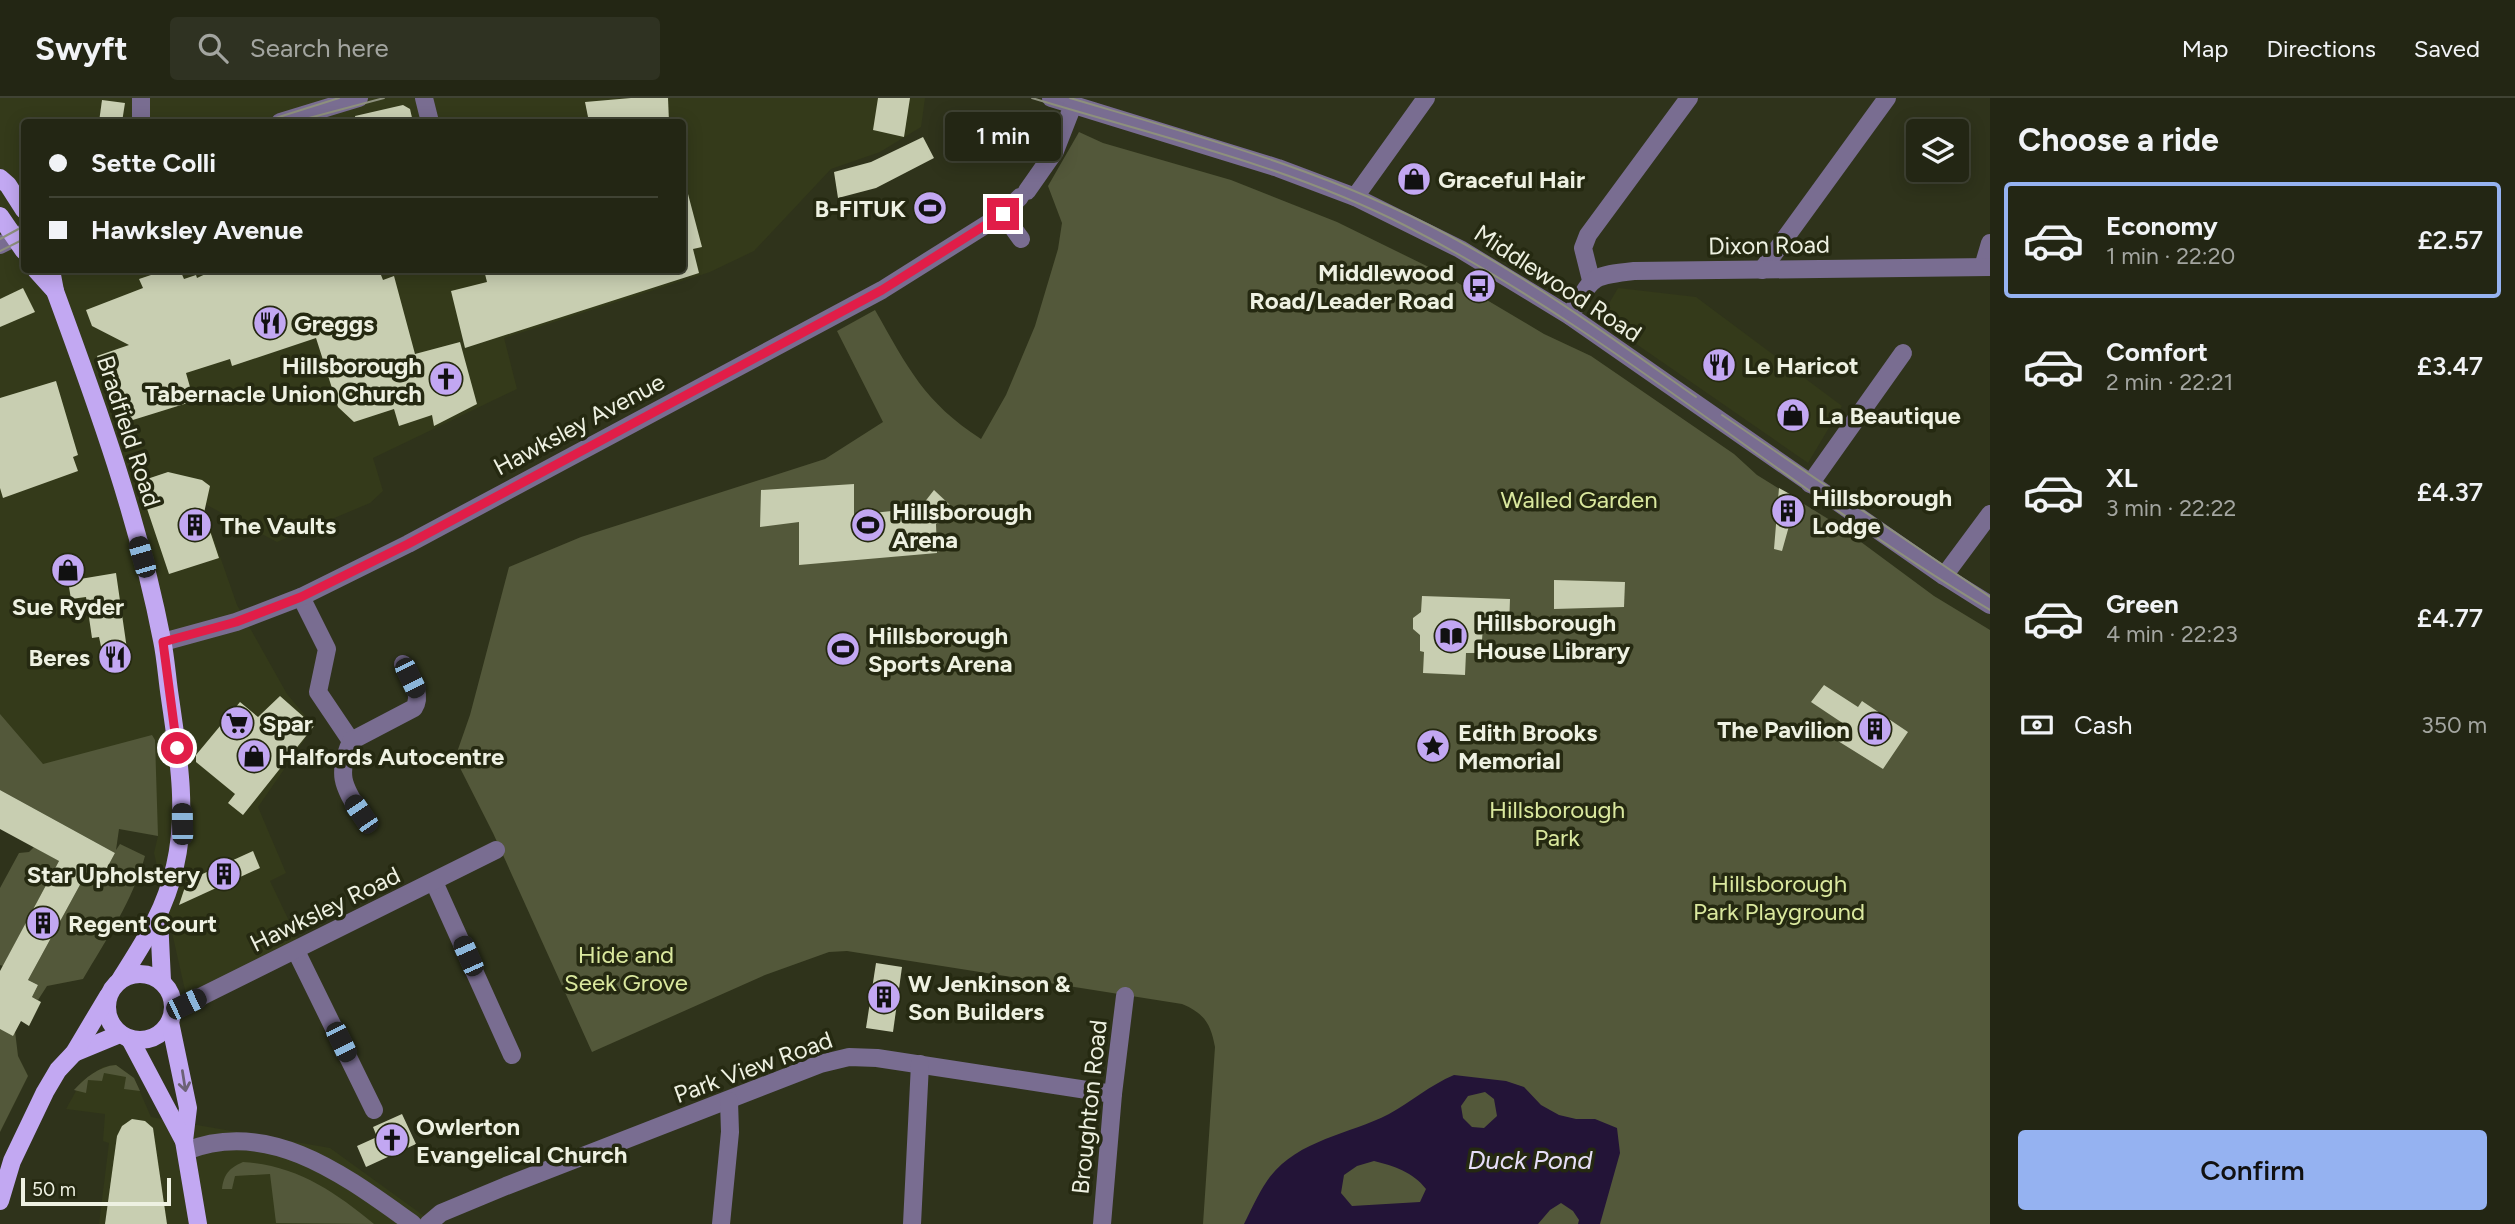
<!DOCTYPE html>
<html lang="en">
<head>
<meta charset="utf-8">
<style>
	body { margin:0; font-family:Figtree,sans-serif; background:#2f3222; color:#f1f3f6; height:100vh; display:flex; flex-direction:column; font-size:26px; white-space:nowrap }
	* { box-sizing:border-box; margin:0 }
	p { font-size:23px; color:#a3a5a0 }
	.icon { flex:none; width:38px; height:38px; fill:none; stroke:currentColor; stroke-width:2; stroke-linecap:round; stroke-linejoin:round }
	.map { position:relative; flex:1; overflow:hidden }
	.sheet { display:flex; flex-direction:column; background:#232614; width:525px }
	.sheet>* { flex:none }
	.banner { position:absolute; left:21px; top:21px; width:665px; height:154px; border-radius:7px; box-shadow:0 4px 18px #0003,0 0 0 2px #404334; display:grid; align-content:center; height:154px; padding:0 28px; background:#232614 }
	.tools { position:absolute; left:1906px; top:21px; display:grid; gap:14px }
	.tools a { display:grid; place-items:center; width:63px; height:63px; border-radius:7px; background:#232614; box-shadow:0 4px 18px #0003,0 0 0 2px #404334; font-size:35px }
	.scale { position:absolute; left:21px; bottom:18px; width:150px; box-sizing:border-box; padding-left:7px; border:4px solid #eef1e2; border-top:0; font-size:19px; line-height:24px; white-space:nowrap; color:#eef1e2; -webkit-text-stroke:5px #252911; paint-order:stroke }
	.end { position:absolute; width:32px; height:32px; margin:-16px; border:9px solid #e11d48; background:#fff; box-shadow:0 0 0 4px #fff }
	.from { border-radius:50% }
	.bubble { position:absolute; height:49px; border-radius:7px; background:#232614; box-shadow:0 4px 18px #0003,0 0 0 2px #404334; font-size:23px; font-weight:600; line-height:49px; text-align:center }
	.car { position:absolute; width:21px; height:42px; margin:-21px -10px; border-radius:9px; box-shadow:0 0 5px 2px #0007; background:linear-gradient(#222 24%,#8ab4d8 0 40%,#222 0 76%,#8ab4d8 0 86%,#222 0) }
	.banner b { display:flex; align-items:center; gap:24px; height:66px; font-size:26px }
	.banner b+b { border-top:2px solid #404334 }
	.banner i { width:18px; height:18px; background:#f1f3f6 }
	ul { padding:0; list-style:none }
	li { display:flex; align-items:center; gap:21px; height:116px; margin:0 14px 10px; padding:0 14px; border:4px solid transparent; border-radius:7px }
	li div { flex:1 }
	li b { display:block; font-size:26px }
	li em { font-style:normal; font-weight:600 }
	li.selected { border-color:#95b2f1 }
	li>.icon { width:63px; height:63px; stroke-width:1.5 }
	h2 { padding:0 28px; font-size:32px; line-height:84px }
	.pay { display:flex; align-items:center; gap:18px; height:77px; padding:0 28px; font-size:26px }
	.pay p { margin-inline-start:auto }
	.action { display:flex; gap:14px; margin-top:auto; padding:14px 28px }
	.action a { flex:1; height:80px; border-radius:7px; background:#95b2f1; color:#111; font-size:28px; font-weight:600; line-height:80px; text-align:center }
	header { display:flex; align-items:center; gap:42px; box-sizing:border-box; height:98px; padding:0 35px; background:#232614; border-bottom:2px solid #404334 }
	header strong { font-size:33px }
	nav { display:flex; gap:38px; margin-inline-start:auto; font-size:24px }
	.search { width:490px; height:63px; background:#2f3222; display:flex; align-items:center; gap:18px; box-sizing:border-box; padding:0 24px; border-radius:7px; color:#a3a5a0; font-size:26px }
	main { display:flex; flex:1; min-height:0 }
	.map>svg:first-child { display:block }
	.built { fill:#343a1a; fill-rule:evenodd }
	.green { fill:#53583a }
	.water { fill:#231437; fill-rule:evenodd }
	.building { fill:#c8ceb1 }
	.lines { fill:none; stroke-linecap:round; stroke-linejoin:round }
	.minor { stroke:#796d91; stroke-width:18 }
	.major { stroke:#c2a8f2; stroke-width:18 }
	.tram { stroke:#8d907d; stroke-width:2 }
	.oneway { stroke:#6c6276 }
	.route { stroke:#e11d48; stroke-width:9 }
	.labels { text-anchor:middle; dominant-baseline:central; stroke-width:7; stroke-linejoin:round; paint-order:stroke }
	.poi-label { font-size:24px; font-weight:bold; fill:#eef1e2; stroke:#252911; text-anchor:start }
	.street-label { font-size:24px; fill:#eef1e2; stroke:#252911 }
	.park-label { font-size:24px; fill:#dae89e; stroke:#252911 }
	.water-label { font-size:26px; font-style:italic; fill:#e7def9; stroke:#252911 }
</style>
</head>
<body>
<header>
<strong>Swyft</strong>
<div class="search"><svg class="icon" aria-label="search" viewBox="0 0 24 24"><circle cx="10" cy="10" r="6"/><path d="M15 15l6 6"/></svg>Search here</div>
<nav><a>Map</a><a>Directions</a><a>Saved</a></nav>
</header>
<main>
<div class="map">
<svg width="1990" height="1126" viewBox="0 0 1990 1126">
	<rect width="100%" height="100%" fill="#2f331b"/>
	<g class="built">
		<path d="M0,0H925L921,29L880,54L831,71L754,153L710,174L504,240L517,291L373,360L383,393L370,405L277,444L201,404L237,507L287,596L314,628L258,709L286,775L270,783L301,848L187,901L154,755L158,738L46,677L0,624ZM24,24H682V172H24Z"/>
		<path d="M1618,190L1696,199L1842,308L1808,365L1600,221Z"/>
		<path d="M116,967L134,980L151,1019L330,1050L435,1126H99L109,1045L103,1043L105,1016L66,1011L81,984L103,969Z"/>
	</g>
	<g class="green">
		<path d="M1079,34L1103,45L1231,82L1337,124L1443,176L1544,236L1591,258L1734,356L1757,377L1838,427L1934,498L1990,532V1126H1203L1215,949C1211,926 1204,915 1182,906L847,853L829,854L765,877L592,954L493,735L455,660L470,617L509,469L581,439L825,361L883,324L837,233L875,212C908,270 924,304 981,341L1006,297L1035,228L1058,151L1062,125L1048,88Z"/>
		<path d="M0,616L43,666L152,637L155,642L158,738L119,731L116,752L120,746L145,758C133,802 106,842 83,881L47,888L38,902L32,899L38,887L28,882L87,774L101,781L115,755L0,692Z"/>
		<path d="M34,749L59,763L3,868L0,867V790L19,755L29,754Z"/>
		<path d="M0,931L15,933L18,958L28,978L0,1034Z"/>
		<path d="M116,967L134,980L140,993L124,991L126,979L104,975L102,983L88,982L86,995L74,992C85,980 99,968 116,967Z"/>
		<path d="M243,1064C296,1067 334,1093 374,1126L276,1125L270,1076L235,1078L232,1091H222C224,1076 229,1070 243,1064Z"/>
	</g>
	<path class="water" d="M1454,977L1506,983L1524,989L1541,1007L1559,1017L1576,1021H1595L1617,1030L1620,1055L1600,1126H1578L1579,1122L1573,1113L1561,1105L1550,1112L1538,1126H1244C1251,1112 1258,1096 1267,1083C1295,1042 1348,1037 1389,1016C1411,1004 1430,987 1454,977ZM1485,994L1494,1001L1497,1018L1484,1030L1472,1029L1463,1020L1461,1008L1468,998ZM1374,1063C1394,1068 1413,1074 1426,1091L1420,1104L1352,1108L1341,1095L1344,1077L1357,1068Z"/>
	<g class="building">
		<path d="M631,0H668L669,24H589L585,4Z"/>
		<path d="M878,0H910L904,39L873,32Z"/>
		<path d="M102,2L125,5L122,24H99Z"/>
		<path d="M403,7L410,11L413,24H356L355,18Z"/>
		<path d="M923,39L934,60L876,90L838,100L834,74L871,64Z"/>
		<path d="M688,96L702,149L693,151L699,175L465,250L451,193L487,184L484,172H682V97Z"/>
		<path d="M166,172H180L184,181L196,177L197,180L214,172H379L383,182L394,178L415,256L460,244L477,306L434,328L432,317L399,328L394,311L354,324L338,309L316,240L232,268L230,261L186,275L194,303L120,326L97,258L129,247L92,228L86,212L143,190L139,181Z"/>
		<path d="M23,190L35,214L0,229V201Z"/>
		<path d="M56,283L78,357L73,359L78,373L3,400L0,390V300Z"/>
		<path d="M168,374L202,382L210,388L204,415L219,460L169,476L138,384Z"/>
		<path d="M854,386V417L920,410L934,392L951,408L936,426L937,455L799,467V424L760,429L761,392Z"/>
		<path d="M1779,390L1797,400L1793,429L1789,428L1782,453L1774,451Z"/>
		<path d="M116,475L129,565L105,567L99,539L92,540L86,499L71,501L68,483Z"/>
		<path d="M1554,482L1625,484L1624,509L1554,511Z"/>
		<path d="M1422,498L1510,501L1509,530L1483,529L1481,555H1466L1465,577L1423,575L1424,554L1420,553V537L1413,531V520L1421,514Z"/>
		<path d="M1824,587L1858,609L1862,603L1908,634L1883,671L1838,643L1847,628L1811,604Z"/>
		<path d="M280,598L314,628L243,717L228,705L235,696L196,664V657L240,604L258,619Z"/>
		<path d="M0,692L115,755L101,781L87,774L28,882L38,887L32,899L41,904L29,928L21,923L13,938L0,931V873L59,763L0,731Z"/>
		<path d="M253,753L260,770L179,807L187,783Z"/>
		<path d="M876,865L902,869L893,934L866,930Z"/>
		<path d="M402,1016L416,1046L366,1069L357,1048L377,1039L373,1029Z"/>
		<path d="M132,1021L145,1023L153,1030L167,1126H105L117,1038L122,1028Z"/>
	</g>
	<g class="lines">
		<g class="minor">
			<path d="M424,0L430,24"/>
			<path d="M1051,0L1278,70L1355,99L1460,151L1570,218L1944,478L1990,507"/>
			<path d="M141,24V0"/>
			<path d="M280,24L359,0"/>
			<path d="M1027,93L1055,53L1073,7"/>
			<path d="M1355,99L1426,0"/>
			<path d="M1003,116L1021,141"/>
			<path d="M0,147L24,135"/>
			<path d="M1983,169L1990,145"/>
			<path d="M1762,172L1887,0"/>
			<path d="M1591,182L1583,150L1588,137L1689,0"/>
			<path d="M1570,218C1593,179 1588,178 1634,173L1990,169"/>
			<path d="M1810,386L1903,255"/>
			<path d="M1944,478L1990,416"/>
			<path d="M301,499L327,551L318,594L351,643C337,676 342,687 361,716"/>
			<path d="M163,544L236,524L301,499L408,446L882,192L1003,116L1020,99"/>
			<path d="M351,643L414,610C423,596 410,579 403,566"/>
			<path d="M434,784L512,957"/>
			<path d="M296,853L374,1012"/>
			<path d="M174,908L186,906L496,752"/>
			<path d="M186,1053C271,1019 348,1080 413,1126"/>
			<path d="M428,1126L441,1115L506,1088L820,966L849,959L877,960L1113,996"/>
			<path d="M721,1126L730,1034L729,1003"/>
			<path d="M912,1126L920,966"/>
			<path d="M1102,1126L1113,996L1125,898"/>
		</g>
		<g class="major">
			<path d="M0,80L8,87L24,112"/>
			<path d="M0,118L24,153"/>
			<path d="M36,172L55,193"/>
			<path d="M51,172L55,193C97,307 139,423 162,542C166,561 167,581 170,600C178,656 188,712 175,768C165,813 144,844 120,882"/>
			<path d="M159,820L162,883"/>
			<circle cx="140" cy="909" r="33"/>
			<path d="M170,924L188,1010L184,1043"/>
			<path d="M130,941L184,1043L198,1126"/>
			<path d="M74,955L120,936"/>
			<path d="M0,1103L12,1063L45,994L58,972L74,955L108,898"/>
		</g>
		<g class="tram">
			<path d="M1032,0C1157,38 1289,68 1406,128C1614,235 1790,393 1990,512"/>
			<path d="M1070,0C1198,38 1329,73 1448,137C1535,184 1615,242 1696,299"/>
			<path d="M263,24L339,0"/>
			<path d="M294,24L384,0"/>
			<path d="M0,141L24,128"/>
			<path d="M0,153L24,141"/>
			<path d="M1722,317L1990,499"/>
		</g>
	</g>
	<defs><path id="oneway-shaft" d="M-6 0H5M1.5-3L5.5 0L1.5 3" fill="none" stroke-width="1.6" stroke-linecap="round" stroke-linejoin="round" transform="scale(1.75)"/></defs>
	<use class="oneway" href="#oneway-shaft" transform="translate(184 983) rotate(81)"/>
	<g class="lines">
		<path class="route" d="M177,650L163,544L236,524L301,499L408,446L882,192L1003,116"/>
	</g>
	<defs>
		<g id="shop-disc" transform="scale(1.75)"><circle r="9.5" fill="#c2a7f2" stroke="#252911"/><path d="M-5-2.5h2.3a2.7 3.5 0 0 1 5.4 0H5L5.5 6h-11ZM-1.5-2.5h3a1.5 2.3 0 0 0-3 0Z" fill="#111"/></g>
		<g id="stadium-disc" transform="scale(1.75)"><circle r="9.5" fill="#c2a7f2" stroke="#252911"/><path d="M0-5a6.5 5 0 1 0 0 10a6.5 5 0 1 0 0-10ZM-3.5-1.8h7v3.6h-7Z" fill="#111"/></g>
		<g id="bus-disc" transform="scale(1.75)"><circle r="9.5" fill="#c2a7f2" stroke="#252911"/><path d="M-5-6H5V4H4V6H2V4H-2V6H-4V4H-5ZM-3.5-4V0h7V-4ZM-3.5 1.2v1.5H-2V1.2ZM2 1.2v1.5H3.5V1.2Z" fill="#111"/></g>
		<g id="restaurant-disc" transform="scale(1.75)"><circle r="9.5" fill="#c2a7f2" stroke="#252911"/><path d="M-5-6h1v4h1v-4h1v4h1v-4h1v5L-1.5 .5V6h-2V.5L-5-1ZM5-6V6H3V1.5H1.5Q1.5-4 5-6Z" fill="#111"/></g>
		<g id="church-disc" transform="scale(1.75)"><circle r="9.5" fill="#c2a7f2" stroke="#252911"/><path d="M-1.2-6h2.4v3.5h3.3v2.4h-3.3V6h-2.4V-.1h-3.3v-2.4h3.3Z" fill="#111"/></g>
		<g id="building-disc" transform="scale(1.75)"><circle r="9.5" fill="#c2a7f2" stroke="#252911"/><path d="M-4-6H4V6H1V3H-1V6H-4ZM-2.5-4.3h1.7v1.8h-1.7ZM.8-4.3h1.7v1.8H.8ZM-2.5-1h1.7V.8h-1.7ZM.8-1h1.7V.8H.8Z" fill="#111"/></g>
		<g id="library-disc" transform="scale(1.75)"><circle r="9.5" fill="#c2a7f2" stroke="#252911"/><path d="M-6-4Q-3-5.5-.7-3.5V5Q-3 3-6 4ZM6-4Q3-5.5 .7-3.5V5Q3 3 6 4Z" fill="#111"/></g>
		<g id="supermarket-disc" transform="scale(1.75)"><circle r="9.5" fill="#c2a7f2" stroke="#252911"/><path d="M-6-5.5h2.5l.6 2H6L4.5 2H-2.5L-4.4-4H-6ZM-1.5 3.2a1.3 1.3 0 1 0 .1 0ZM3 3.2a1.3 1.3 0 1 0 .1 0Z" fill="#111"/></g>
		<g id="sight-disc" transform="scale(1.75)"><circle r="9.5" fill="#c2a7f2" stroke="#252911"/><path d="M0-6L1.8-2.2L6-1.7L2.9 1.2L3.7 5.4L0 3.3L-3.7 5.4L-2.9 1.2L-6-1.7L-1.8-2.2Z" fill="#111"/></g>
	</defs>
	<g fill-rule="evenodd">
		<use href="#shop-disc" x="1414" y="81"/>
		<use href="#stadium-disc" x="930" y="110"/>
		<use href="#bus-disc" x="1479" y="188"/>
		<use href="#restaurant-disc" x="270" y="225"/>
		<use href="#restaurant-disc" x="1719" y="267"/>
		<use href="#church-disc" x="446" y="281"/>
		<use href="#shop-disc" x="1793" y="317"/>
		<use href="#building-disc" x="1788" y="413"/>
		<use href="#building-disc" x="195" y="427"/>
		<use href="#stadium-disc" x="868" y="427"/>
		<use href="#shop-disc" x="68" y="472"/>
		<use href="#library-disc" x="1451" y="538"/>
		<use href="#stadium-disc" x="843" y="551"/>
		<use href="#restaurant-disc" x="115" y="559"/>
		<use href="#supermarket-disc" x="237" y="625"/>
		<use href="#building-disc" x="1875" y="631"/>
		<use href="#sight-disc" x="1433" y="648"/>
		<use href="#shop-disc" x="254" y="658"/>
		<use href="#building-disc" x="224" y="776"/>
		<use href="#building-disc" x="43" y="825"/>
		<use href="#building-disc" x="884" y="899"/>
		<use href="#church-disc" x="392" y="1042"/>
	</g>
	<g class="labels">
		<g class="poi-label">
			<text x="1438" y="81">Graceful Hair</text>
			<text x="906" y="110" text-anchor="end">B-FITUK</text>
			<text x="1454" y="174" text-anchor="end">Middlewood<tspan x="1454" dy="28">Road/Leader Road</tspan></text>
			<text x="294" y="225">Greggs</text>
			<text x="422" y="267" text-anchor="end">Hillsborough<tspan x="422" dy="28">Tabernacle Union Church</tspan></text>
			<text x="1744" y="267">Le Haricot</text>
			<text x="1818" y="317">La Beautique</text>
			<text x="1812" y="399">Hillsborough<tspan x="1812" dy="28">Lodge</tspan></text>
			<text x="892" y="413">Hillsborough<tspan x="892" dy="28">Arena</tspan></text>
			<text x="220" y="427">The Vaults</text>
			<text x="68" y="508" text-anchor="middle">Sue Ryder</text>
			<text x="1476" y="524">Hillsborough<tspan x="1476" dy="28">House Library</tspan></text>
			<text x="868" y="537">Hillsborough<tspan x="868" dy="28">Sports Arena</tspan></text>
			<text x="90" y="559" text-anchor="end">Beres</text>
			<text x="262" y="625">Spar</text>
			<text x="1850" y="631" text-anchor="end">The Pavilion</text>
			<text x="1458" y="634">Edith Brooks<tspan x="1458" dy="28">Memorial</tspan></text>
			<text x="278" y="658">Halfords Autocentre</text>
			<text x="200" y="776" text-anchor="end">Star Upholstery</text>
			<text x="68" y="825">Regent Court</text>
			<text x="908" y="885">W Jenkinson &amp;<tspan x="908" dy="28">Son Builders</tspan></text>
			<text x="416" y="1028">Owlerton<tspan x="416" dy="28">Evangelical Church</tspan></text>
		</g>
		<g class="street-label">
			<text transform="translate(1769 147) rotate(-1)">Dixon Road</text>
			<text transform="translate(1558 185) rotate(33)">Middlewood Road</text>
			<text transform="translate(579 326) rotate(-28)">Hawksley Avenue</text>
			<text transform="translate(129 333) rotate(72)">Bradfield Road</text>
			<text transform="translate(325 811) rotate(-26)">Hawksley Road</text>
			<text transform="translate(753 969) rotate(-20)">Park View Road</text>
			<text transform="translate(1089 1009) rotate(-84)">Broughton Road</text>
		</g>
		<g class="park-label">
			<text x="1579" y="401">Walled Garden</text>
			<text x="1557" y="711">Hillsborough<tspan x="1557" dy="28">Park</tspan></text>
			<text x="1779" y="785">Hillsborough<tspan x="1779" dy="28">Park Playground</tspan></text>
			<text x="626" y="856">Hide and<tspan x="626" dy="28">Seek Grove</tspan></text>
		</g>
		<g class="water-label">
			<text x="1530" y="1062">Duck Pond</text>
		</g>
	</g>
</svg>
<div class="tools">
<a><svg class="icon" aria-label="layers" viewBox="0 0 24 24"><path d="M12 4l9 5-9 5-9-5zM3 14l9 5 9-5"/></svg></a>
</div>
<div class="scale">50 m</div>
<i class="end from" style="left:177px;top:650px"></i>
<i class="end" style="left:1003px;top:116px"></i>
<div class="bubble" style="left:945px;top:14px;width:116px">1 min</div>
<i class="car" style="left:142px;top:459px;rotate:344deg"></i>
<i class="car" style="left:410px;top:580px;rotate:154deg"></i>
<i class="car" style="left:361px;top:716px;rotate:326deg"></i>
<i class="car" style="left:182px;top:726px;rotate:359deg"></i>
<i class="car" style="left:468px;top:858px;rotate:336deg"></i>
<i class="car" style="left:186px;top:906px;rotate:64deg"></i>
<i class="car" style="left:341px;top:944px;rotate:154deg"></i>
<div class="banner">
<b><i class="from"></i>Sette Colli</b>
<b><i></i>Hawksley Avenue</b>
</div>
</div>
<section class="sheet">
<h2>Choose a ride</h2>
<ul>
<li class="selected"><svg class="icon" aria-label="car" viewBox="0 0 24 24"><path d="M5 17H2v-5l4-1 3-4h7l3 4 3 1v5h-3M9 17h6M6 11h13"/><circle cx="7" cy="17" r="2"/><circle cx="17" cy="17" r="2"/></svg><div><b>Economy</b><p>1 min · 22:20</p></div><em>£2.57</em></li>
<li><svg class="icon" aria-label="car" viewBox="0 0 24 24"><path d="M5 17H2v-5l4-1 3-4h7l3 4 3 1v5h-3M9 17h6M6 11h13"/><circle cx="7" cy="17" r="2"/><circle cx="17" cy="17" r="2"/></svg><div><b>Comfort</b><p>2 min · 22:21</p></div><em>£3.47</em></li>
<li><svg class="icon" aria-label="car" viewBox="0 0 24 24"><path d="M5 17H2v-5l4-1 3-4h7l3 4 3 1v5h-3M9 17h6M6 11h13"/><circle cx="7" cy="17" r="2"/><circle cx="17" cy="17" r="2"/></svg><div><b>XL</b><p>3 min · 22:22</p></div><em>£4.37</em></li>
<li><svg class="icon" aria-label="car" viewBox="0 0 24 24"><path d="M5 17H2v-5l4-1 3-4h7l3 4 3 1v5h-3M9 17h6M6 11h13"/><circle cx="7" cy="17" r="2"/><circle cx="17" cy="17" r="2"/></svg><div><b>Green</b><p>4 min · 22:23</p></div><em>£4.77</em></li>
</ul>
<div class="pay"><svg class="icon" aria-label="cash" viewBox="0 0 24 24"><path d="M3 7h18v10H3z"/><circle cx="12" cy="12" r="2"/></svg>Cash<p>350 m</p></div>
<div class="action"><a>Confirm</a></div>
</section>
</main>
</body>
</html>
